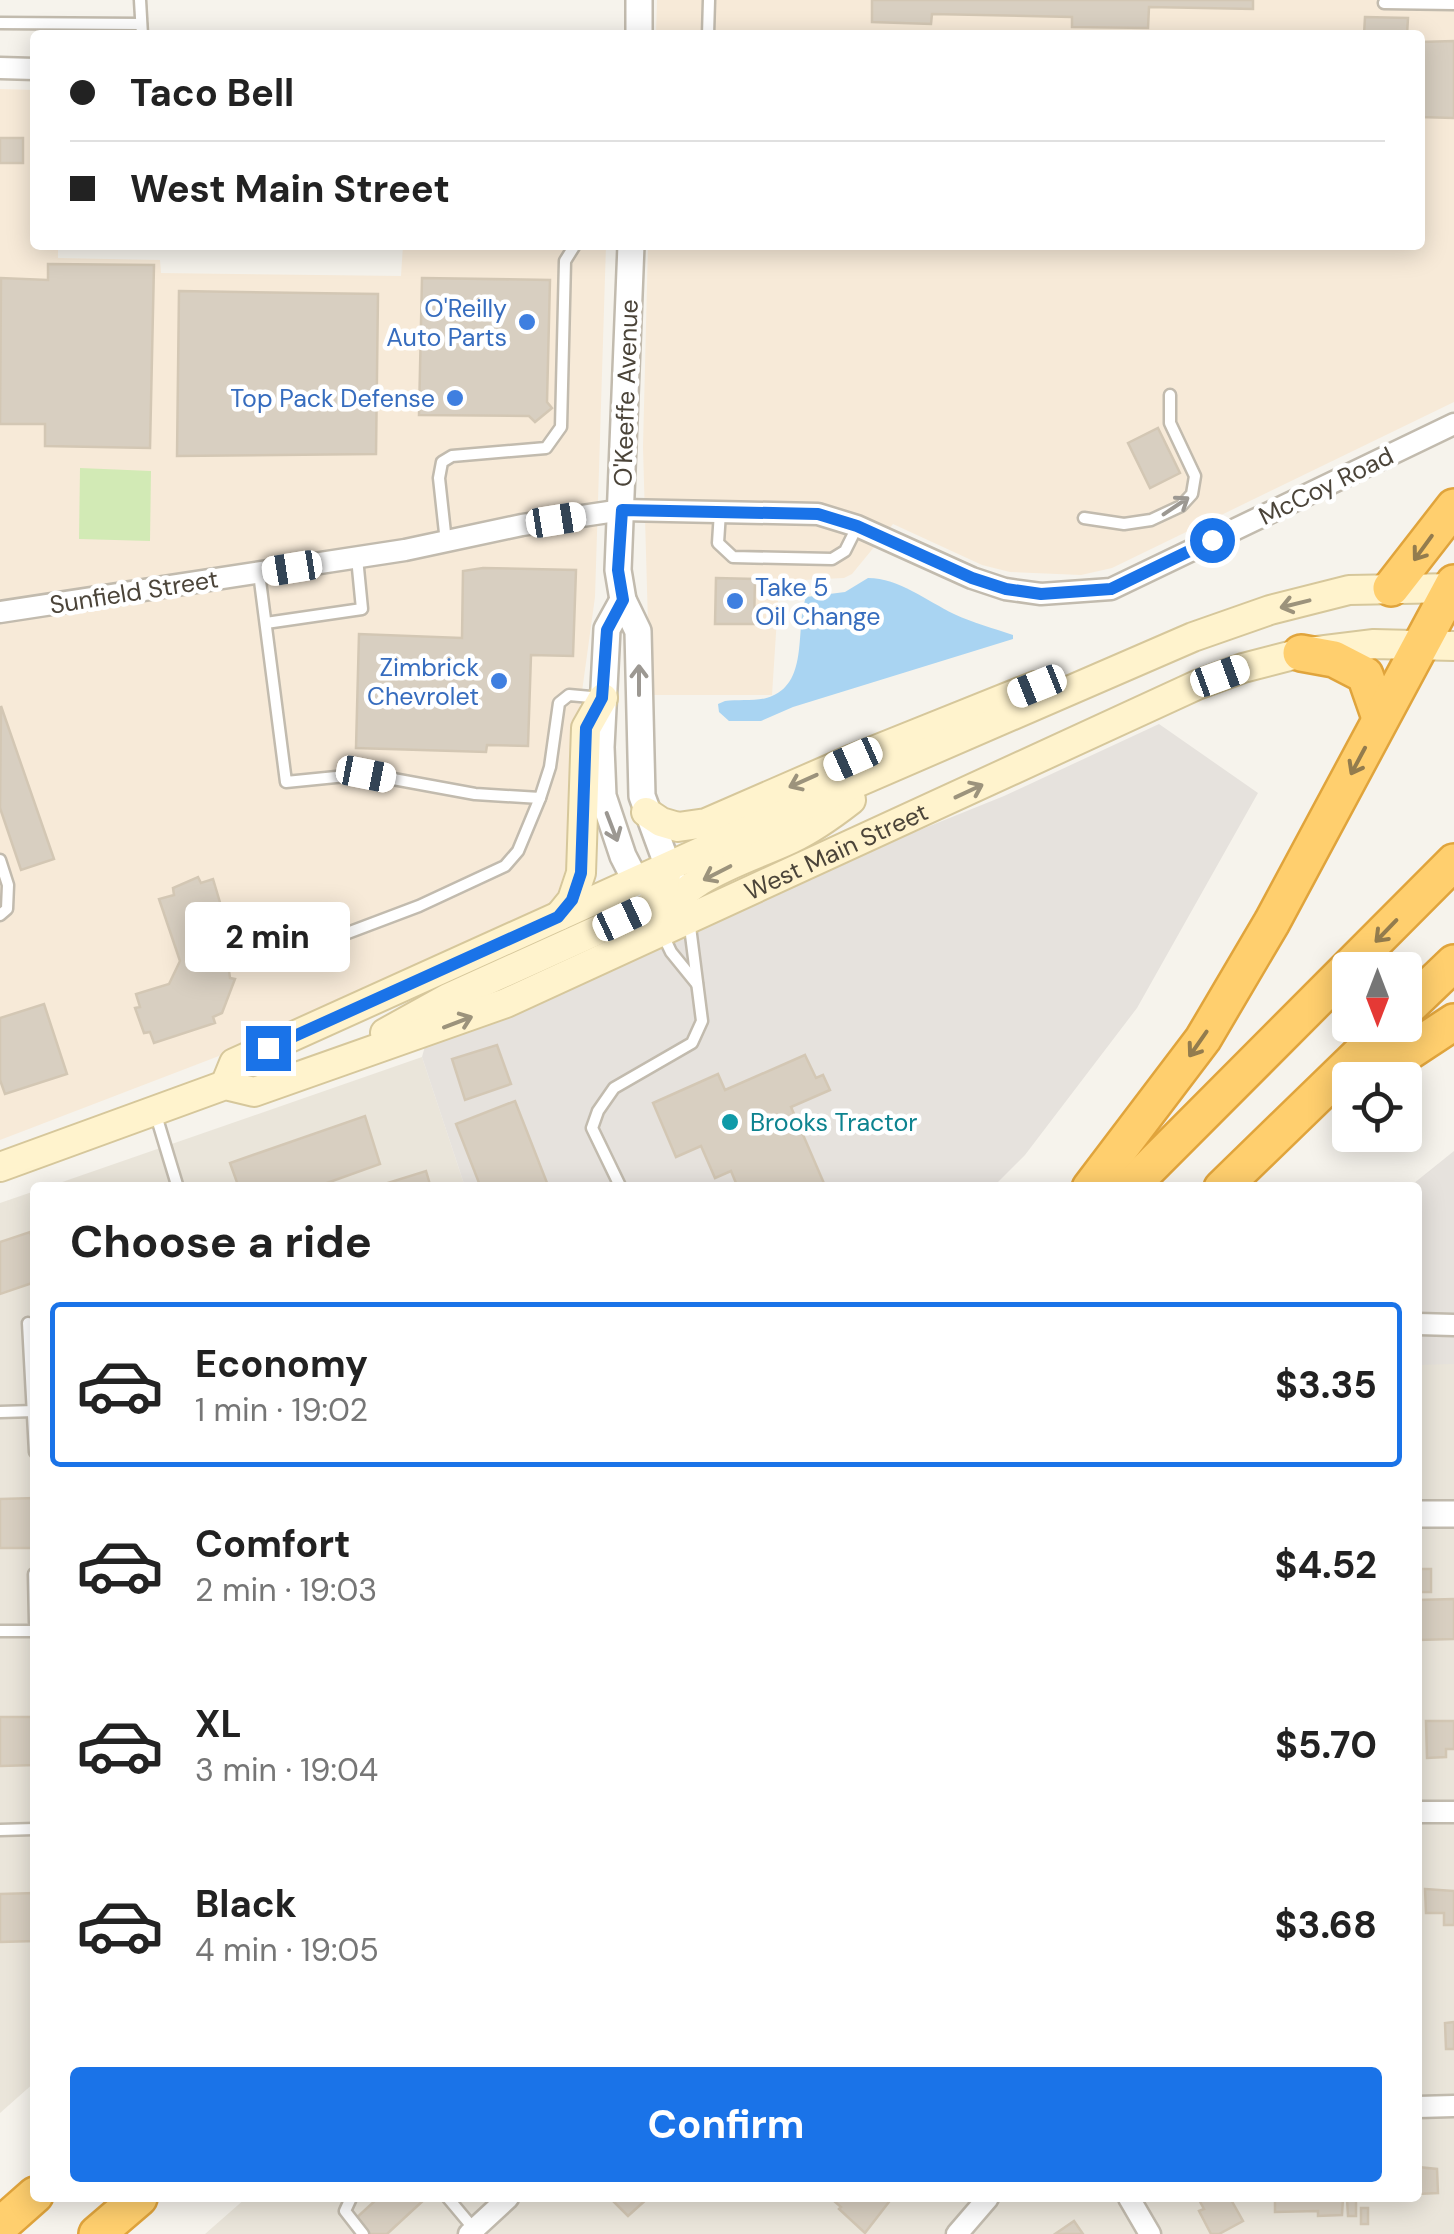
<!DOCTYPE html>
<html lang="en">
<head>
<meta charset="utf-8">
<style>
	body { margin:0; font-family:"DM Sans",sans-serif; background:#f2f2f2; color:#222; height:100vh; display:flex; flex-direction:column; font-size:38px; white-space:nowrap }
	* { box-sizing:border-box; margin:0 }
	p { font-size:32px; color:#767676 }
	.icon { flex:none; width:55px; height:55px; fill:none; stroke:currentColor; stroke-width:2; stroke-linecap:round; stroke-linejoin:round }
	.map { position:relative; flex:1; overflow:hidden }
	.drawer { position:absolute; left:30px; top:1182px; width:1392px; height:1020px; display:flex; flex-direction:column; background:#fff; border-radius:10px; box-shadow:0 5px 25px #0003 }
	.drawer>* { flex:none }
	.banner { position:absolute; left:30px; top:30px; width:1395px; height:220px; border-radius:10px; box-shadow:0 5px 25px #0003; display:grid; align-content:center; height:220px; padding:0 40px; background:#fff }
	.needle { width:65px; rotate:180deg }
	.controls { position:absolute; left:1332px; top:952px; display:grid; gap:20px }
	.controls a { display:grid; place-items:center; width:90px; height:90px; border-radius:10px; background:#fff; box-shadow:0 5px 25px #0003; font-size:50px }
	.end { position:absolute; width:45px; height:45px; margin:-22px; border:12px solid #1a73e8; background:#fff; box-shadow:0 0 0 5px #fff }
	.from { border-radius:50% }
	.bubble { position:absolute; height:70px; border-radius:10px; background:#fff; box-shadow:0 5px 25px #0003; font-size:32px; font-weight:700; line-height:70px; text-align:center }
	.car { position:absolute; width:30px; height:60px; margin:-30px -15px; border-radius:12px; box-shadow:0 0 8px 2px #0007; background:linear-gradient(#fff 24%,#345 0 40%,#fff 0 76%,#345 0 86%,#fff 0) }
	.banner b { display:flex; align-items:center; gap:35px; height:95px; font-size:38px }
	.banner b+b { border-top:2px solid #e0e0e0 }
	.banner i { width:25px; height:25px; background:#222 }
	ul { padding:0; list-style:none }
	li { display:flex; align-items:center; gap:30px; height:165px; margin:0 20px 15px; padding:0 20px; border:5px solid transparent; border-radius:10px }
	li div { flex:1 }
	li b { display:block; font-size:38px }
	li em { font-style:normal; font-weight:700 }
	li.on { border-color:#1a73e8 }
	li>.icon { width:90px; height:90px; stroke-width:1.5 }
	h2 { padding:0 40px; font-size:45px; line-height:120px }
	.primary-button { display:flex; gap:20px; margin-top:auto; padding:20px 40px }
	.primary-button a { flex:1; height:115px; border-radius:10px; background:#1a73e8; color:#fff; font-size:40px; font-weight:700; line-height:115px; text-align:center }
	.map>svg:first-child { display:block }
	.residential { fill:#eae5da }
	.commercial { fill:#f7ead8 }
	.industrial { fill:#e6e2dd }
	.green { fill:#d2eab5 }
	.water { fill:#a9d4f2 }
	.building { fill:#d8cfc1; stroke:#d3c7b4; stroke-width:2.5 }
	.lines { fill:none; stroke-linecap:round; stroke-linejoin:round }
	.service-casing { stroke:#c2bbae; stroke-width:15 }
	.minor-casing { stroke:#c2bbae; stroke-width:25 }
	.tertiary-casing { stroke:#c2bbae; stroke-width:30 }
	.secondary-casing { stroke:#d6c79b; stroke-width:32 }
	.motorway-casing { stroke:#e0a43c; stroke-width:40 }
	.service { stroke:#fff; stroke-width:10 }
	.minor { stroke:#fff; stroke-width:20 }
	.tertiary { stroke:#fff; stroke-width:25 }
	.secondary { stroke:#fff3cd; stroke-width:28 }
	.motorway { stroke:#ffcf6e; stroke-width:35 }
	.oneway { stroke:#9c9892 }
	.oneway2 { stroke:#937c4e }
	.oneway3 { stroke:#9c937c }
	.route { stroke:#1a73e8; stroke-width:12 }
	.shop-dot { fill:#3f7fe0; stroke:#fff; stroke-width:4 }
	.culture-dot { fill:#0f9aa8; stroke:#fff; stroke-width:4 }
	.labels { text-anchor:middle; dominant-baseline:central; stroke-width:9; stroke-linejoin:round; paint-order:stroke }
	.shop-label { font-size:25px; fill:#366cbe; stroke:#fff; text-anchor:end }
	.street-label { font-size:25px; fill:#4b4439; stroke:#fff }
	.culture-label { font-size:25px; fill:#0d838f; stroke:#fff; text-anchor:start }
</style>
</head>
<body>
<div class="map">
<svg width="1454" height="2234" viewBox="0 0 1454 2234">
	<rect width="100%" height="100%" fill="#f6f3ec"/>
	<g class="residential">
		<path d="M422,1057L465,1187L45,1188Z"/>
		<path d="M35,1191V2082L0,2113V1203Z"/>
		<path d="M1418,1324L1454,1325V2234H205L246,2198H1418Z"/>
	</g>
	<g class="commercial">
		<path d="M657,0H1454V402L1112,568L1081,575L1010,572L982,565L893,524L852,574L844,578L783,581L779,587L772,695H650L643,447L648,245H1420V35H656Z"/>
		<path d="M0,89L35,90V245H58V258L160,260L161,273L401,276L403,245H606L595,597L577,728L568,887L550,907L232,1051L0,1140Z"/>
	</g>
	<g class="industrial">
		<path d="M1159,724L1258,793L1137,1008L1025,1155L993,1187H465L422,1057L425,1046L631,959L885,844L1004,796Z"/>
		<path d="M1454,1151V1364L1418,1365V1188H1408Z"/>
	</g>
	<path class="green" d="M80,468L151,471L150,541L79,539Z"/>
	<path class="water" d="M868,578C899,578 927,601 954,614C973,623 993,628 1013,635V639L793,707L761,721H729L719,712L718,704L725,701C739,699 759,702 772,696C809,681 795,627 806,597L845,592Z"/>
	<g class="building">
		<path d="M872,0H1253V9L1149,7L1148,28L1072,27V17L932,14L931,24L872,22Z"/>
		<path d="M1365,17L1408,18L1407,35H1364Z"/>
		<path d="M1454,41V118L1420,117V42Z"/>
		<rect x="0" y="138" width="23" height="25"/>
		<path d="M48,264L154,265L150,448L45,446V424H0L1,278L48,280Z"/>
		<path d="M422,278L550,280L547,402L552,408L535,422L529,416L419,415Z"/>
		<path d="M179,291L378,294L376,454L177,456Z"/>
		<path d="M1158,428L1180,473L1150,488L1128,443Z"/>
		<path d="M483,568L576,570L573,656L531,655L528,746L487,745L486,752L356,748L359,634L462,638L463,571Z"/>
		<path d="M716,578L755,579L754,624H715Z"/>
		<path d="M1,706L54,859L21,870L0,808Z"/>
		<path d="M198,877L201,883L213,879L239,966L229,971L230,978L235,979L222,1013L213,1017L215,1023L154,1043L150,1032L144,1033L135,1008L140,1007L136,994L169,984L180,961L159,899L174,895L173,888Z"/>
		<path d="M44,1004L67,1074L5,1094L0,1080V1018Z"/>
		<path d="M497,1045L511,1084L465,1100L452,1059Z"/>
		<path d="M805,1055L816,1078L823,1075L830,1090L791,1107L826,1188H738L731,1171L715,1178L701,1146L676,1157L653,1103L718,1074L725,1090Z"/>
		<path d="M515,1101L549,1188H481L456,1124Z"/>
		<path d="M365,1116L380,1164L313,1188H239L230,1163Z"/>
		<path d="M426,1171L431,1188H379L378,1186Z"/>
		<path d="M30,1232L35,1247V1282L0,1294V1242Z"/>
		<path d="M35,1498V1548H0V1499Z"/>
		<rect x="1418" y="1569" width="13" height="23"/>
		<path d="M1454,1599V1639L1418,1640V1600Z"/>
		<path d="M0,1717H35V1765L0,1766Z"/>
		<path d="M1426,1721H1454V1749H1446V1757L1427,1758Z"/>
		<path d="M1425,1889L1454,1891V1925H1444V1913H1426Z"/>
		<path d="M35,1893V1941L0,1942V1894Z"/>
		<path d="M1454,2022V2049H1446L1445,2023Z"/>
		<path d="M1418,2167L1437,2169L1438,2193L1418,2194Z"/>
		<path d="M378,2198H426L387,2234H368L355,2219Z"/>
		<path d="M610,2198H648L628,2216Z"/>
		<path d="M837,2198H892L865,2233L839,2209L841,2207L834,2201Z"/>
		<path d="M1198,2198H1230L1243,2221L1219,2234H1211L1199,2211L1204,2209Z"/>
		<path d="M1275,2198H1343L1342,2215L1318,2216V2211L1275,2212Z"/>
		<path d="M1356,2198V2216H1348L1347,2199Z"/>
		<rect x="1361" y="2208" width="7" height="16"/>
		<path d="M1074,2221L1083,2234H1055Z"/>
	</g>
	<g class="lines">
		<g class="service-casing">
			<g id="service">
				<path d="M140,0L142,35"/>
				<path d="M1384,3L1454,4"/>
				<path d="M0,23L141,24"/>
				<path d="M708,35L709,0"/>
				<path d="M720,512L718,543L733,557L832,559L845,551L857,527"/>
				<path d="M1084,518L1124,524L1151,520L1181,506L1192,494L1195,476L1170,423V395"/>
				<path d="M446,542L439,478L442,462L452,456L546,448L561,427L565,261L575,245"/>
				<path d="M259,573L286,782L366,774L475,794L540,798"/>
				<path d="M266,623L362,609L357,558"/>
				<path d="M0,860L8,885L7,909L0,915"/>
				<path d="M662,933L671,952L697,984"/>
				<path d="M276,960L419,906L505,866L518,851L540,798L550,767L559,703L569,695L602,698"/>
				<path d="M155,1112L178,1188"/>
				<path d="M621,1188L592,1128L598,1111L614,1088L692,1043L702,1021L689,919"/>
				<path d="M28,1323L35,1452"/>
				<path d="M0,1412L35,1411"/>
				<path d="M34,1574L35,1622"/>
				<path d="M0,1631H35"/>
				<path d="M0,1830L35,1829"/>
				<path d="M351,2198L345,2211L363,2234"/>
				<path d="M448,2198L474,2229"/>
			</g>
		</g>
		<g class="minor-casing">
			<g id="minor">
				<path d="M0,68L35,69"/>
				<path d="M0,612L405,550L522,525L622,510L818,514L857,526L972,578L1005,589L1041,594L1111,589L1454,424"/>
				<path d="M1418,1324L1454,1325"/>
				<path d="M1418,1812H1454"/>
				<path d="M1418,2107L1454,2106"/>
				<path d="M1129,2198L1150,2234"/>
				<path d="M469,2234L508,2198"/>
				<path d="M957,2234L988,2198"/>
			</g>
		</g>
		<g class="tertiary-casing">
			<g id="tertiary">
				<path d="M639,35V0"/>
				<path d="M631,245L618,570L623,600L638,631L642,796L675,886"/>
				<path d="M623,600L607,629L601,747L603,796L623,856L644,897"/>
				<path d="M1418,1514H1454"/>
			</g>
		</g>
		<g class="secondary-casing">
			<g id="secondary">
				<path d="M646,812L661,822L678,827L706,823L853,759L1035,686"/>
				<path d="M559,916L572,900L581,873L586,728L603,698"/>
				<path d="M663,926C673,878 752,858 791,839C812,829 833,814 851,800"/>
				<path d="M385,1033L448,998L649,907L664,886L667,869"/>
				<path d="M225,1085L234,1063L780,816L1193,637L1270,610L1349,590L1454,588"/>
				<path id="s1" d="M0,1167L225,1085L254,1092L506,1003L1197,685L1243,668L1301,653L1374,644L1454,646"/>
			</g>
		</g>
		<g class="motorway-casing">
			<g id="motorway">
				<path d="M1391,588L1454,507"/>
				<path d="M1301,653L1334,659L1365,675L1380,718"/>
				<path d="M1405,1010L1454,963"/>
				<path d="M1366,1080L1454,1022"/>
				<path d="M1090,1188L1203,1039L1272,922L1454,583"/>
				<path d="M1129,1188L1454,862"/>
				<path d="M1222,1188L1390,1025"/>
				<path d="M0,2226L35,2195"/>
				<path d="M97,2234L139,2198"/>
			</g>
		</g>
		<use href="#service" class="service"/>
		<use href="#minor" class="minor"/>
		<use href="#tertiary" class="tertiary"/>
		<use href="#secondary" class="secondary"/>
		<use href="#motorway" class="motorway"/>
	</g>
	<defs><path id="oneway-shaft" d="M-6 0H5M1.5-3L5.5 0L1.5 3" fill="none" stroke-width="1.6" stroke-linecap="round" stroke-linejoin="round" transform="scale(2.5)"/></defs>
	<g class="oneway">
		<use href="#oneway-shaft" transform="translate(1176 506) rotate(-34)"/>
		<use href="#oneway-shaft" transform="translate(639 680) rotate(-90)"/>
		<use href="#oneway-shaft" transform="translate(612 827) rotate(69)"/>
	</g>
	<g class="oneway2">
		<use href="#oneway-shaft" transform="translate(1423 548) rotate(126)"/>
		<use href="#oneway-shaft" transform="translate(1358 761) rotate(118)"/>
		<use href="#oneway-shaft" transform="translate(1386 931) rotate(134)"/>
		<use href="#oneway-shaft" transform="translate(1198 1044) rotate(125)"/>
	</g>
	<g class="oneway3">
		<use href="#oneway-shaft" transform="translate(1295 604) rotate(166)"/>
		<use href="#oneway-shaft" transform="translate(803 781) rotate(156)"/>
		<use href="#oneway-shaft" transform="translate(969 791) rotate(-25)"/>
		<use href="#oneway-shaft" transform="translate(717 873) rotate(153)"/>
		<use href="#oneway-shaft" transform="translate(458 1022) rotate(-21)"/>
	</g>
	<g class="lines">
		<path class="route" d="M268,1048L558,917L572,900L581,873L586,728L602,698L607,630L623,600L618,570L622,510L818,514L857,526L972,578L1006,589L1041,594L1111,589L1212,540"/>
	</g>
	<g class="shop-dot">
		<circle cx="527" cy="322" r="10"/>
		<circle cx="455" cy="398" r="10"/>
		<circle cx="735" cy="601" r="10"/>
		<circle cx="499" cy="681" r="10"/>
	</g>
	<circle class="culture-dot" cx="730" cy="1122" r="10"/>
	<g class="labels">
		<g class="shop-label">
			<text x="507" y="308">O'Reilly<tspan x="507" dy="29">Auto Parts</tspan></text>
			<text x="435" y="398">Top Pack Defense</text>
			<text x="755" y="587" text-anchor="start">Take 5<tspan x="755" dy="29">Oil Change</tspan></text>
			<text x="479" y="667">Zimbrick<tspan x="479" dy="29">Chevrolet</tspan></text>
		</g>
		<g class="street-label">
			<text transform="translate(626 393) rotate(-88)">O'Keeffe Avenue</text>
			<text transform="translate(1326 486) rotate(-26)">McCoy Road</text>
			<text transform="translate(134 592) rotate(-9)">Sunfield Street</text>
			<text stroke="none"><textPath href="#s1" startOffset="900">West Main Street</textPath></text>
		</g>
		<g class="culture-label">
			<text x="750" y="1122">Brooks Tractor</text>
		</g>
	</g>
</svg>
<div class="controls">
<a><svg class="needle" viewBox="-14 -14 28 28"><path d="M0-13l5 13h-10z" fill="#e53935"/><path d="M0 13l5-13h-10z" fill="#767676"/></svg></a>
<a><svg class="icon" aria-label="locate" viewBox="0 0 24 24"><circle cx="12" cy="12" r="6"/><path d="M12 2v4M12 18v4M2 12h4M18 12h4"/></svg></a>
</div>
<i class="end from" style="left:1212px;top:540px"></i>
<i class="end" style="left:268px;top:1048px"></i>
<div class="bubble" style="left:185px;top:902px;width:165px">2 min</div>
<i class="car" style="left:556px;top:520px;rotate:81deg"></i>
<i class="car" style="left:292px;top:568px;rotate:261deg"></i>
<i class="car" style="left:1220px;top:676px;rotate:70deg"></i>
<i class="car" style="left:1037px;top:686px;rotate:248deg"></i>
<i class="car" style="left:853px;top:759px;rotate:246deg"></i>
<i class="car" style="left:366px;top:774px;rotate:101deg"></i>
<i class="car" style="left:622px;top:919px;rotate:65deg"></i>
<div class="banner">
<b><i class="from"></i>Taco Bell</b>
<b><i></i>West Main Street</b>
</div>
<section class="drawer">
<h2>Choose a ride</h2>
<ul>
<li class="on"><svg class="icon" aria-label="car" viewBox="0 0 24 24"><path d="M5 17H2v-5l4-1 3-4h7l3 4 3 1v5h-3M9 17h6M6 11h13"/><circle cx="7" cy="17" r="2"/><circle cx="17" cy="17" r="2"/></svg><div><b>Economy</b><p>1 min · 19:02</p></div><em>$3.35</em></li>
<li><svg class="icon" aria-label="car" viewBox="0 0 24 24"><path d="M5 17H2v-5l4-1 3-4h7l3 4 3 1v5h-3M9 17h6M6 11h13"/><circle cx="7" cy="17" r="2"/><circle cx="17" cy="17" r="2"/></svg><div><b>Comfort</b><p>2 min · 19:03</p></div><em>$4.52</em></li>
<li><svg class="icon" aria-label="car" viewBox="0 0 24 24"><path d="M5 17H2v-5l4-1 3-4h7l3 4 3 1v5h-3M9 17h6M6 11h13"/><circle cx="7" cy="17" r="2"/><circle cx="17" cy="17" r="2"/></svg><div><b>XL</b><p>3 min · 19:04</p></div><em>$5.70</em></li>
<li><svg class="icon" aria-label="car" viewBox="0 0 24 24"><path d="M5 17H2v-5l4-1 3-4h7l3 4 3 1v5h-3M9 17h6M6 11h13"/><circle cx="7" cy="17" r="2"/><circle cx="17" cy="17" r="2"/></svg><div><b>Black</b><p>4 min · 19:05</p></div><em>$3.68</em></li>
</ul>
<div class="primary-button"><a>Confirm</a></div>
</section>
</div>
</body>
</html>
